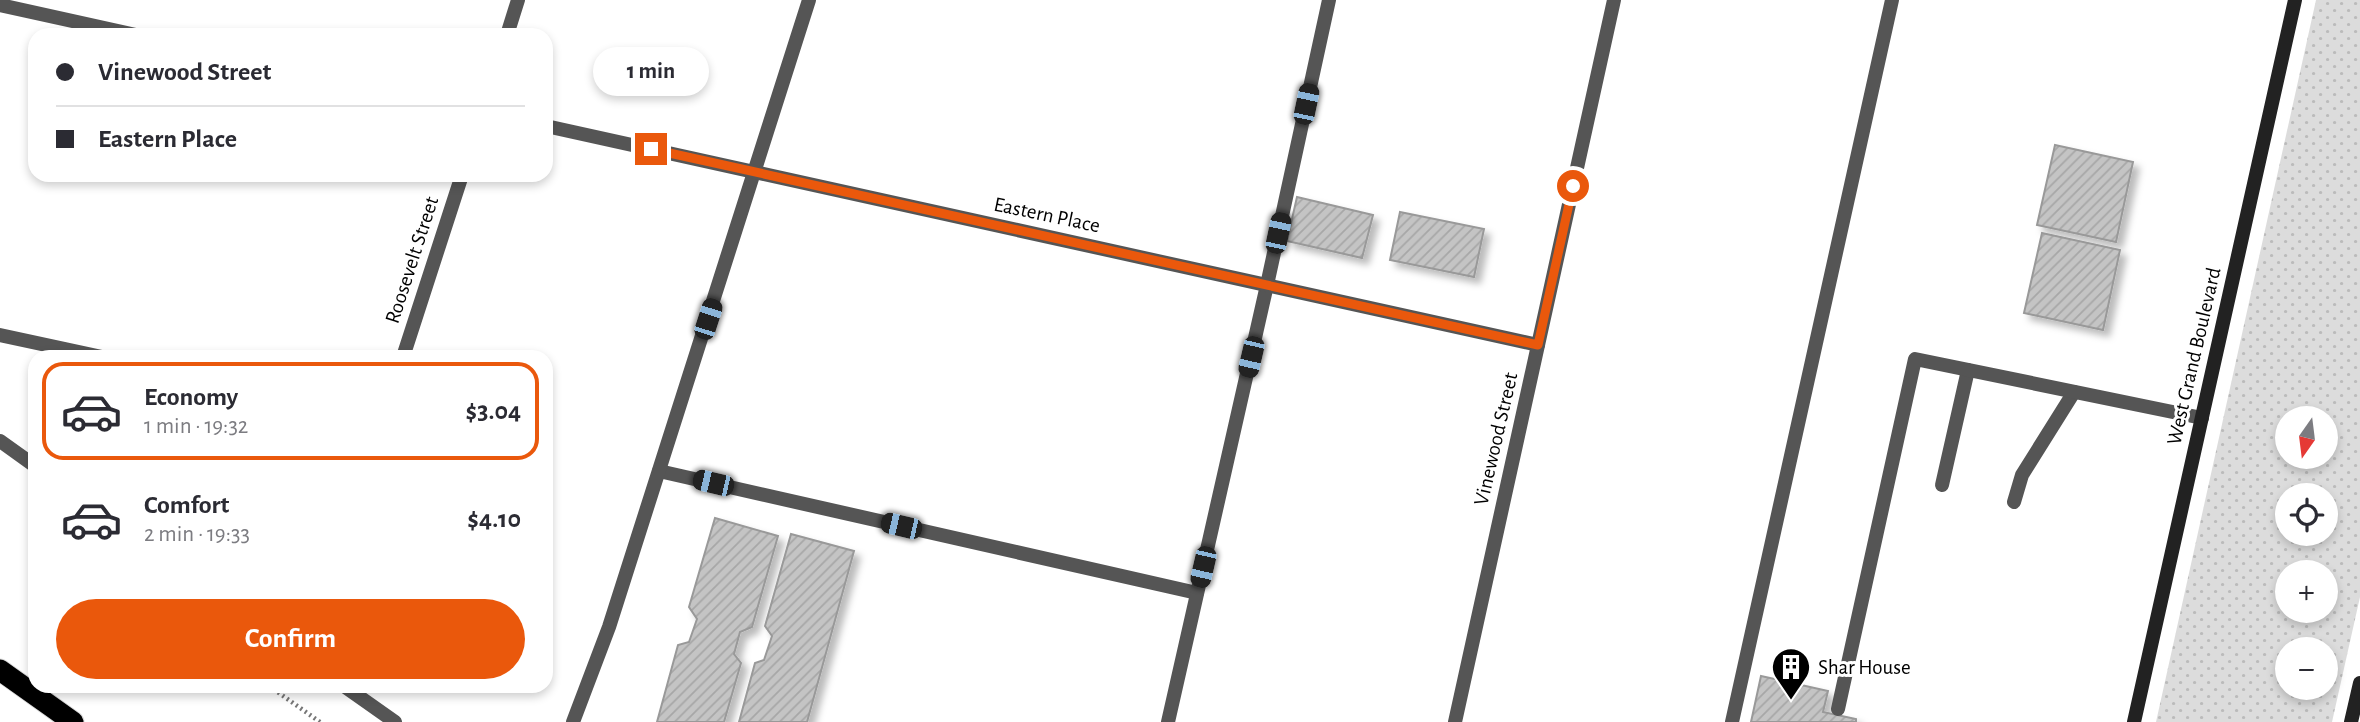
<!DOCTYPE html>
<html lang="en">
<head>
<meta charset="utf-8">
<style>
	body { margin:0; font-family:"Alegreya Sans",sans-serif; background:#f7f7f7; color:#2b2b33; height:100vh; display:flex; flex-direction:column; font-size:26px; white-space:nowrap }
	* { box-sizing:border-box; margin:0 }
	p { font-size:23px; color:#7c7c81 }
	.icon { flex:none; width:38px; height:38px; fill:none; stroke:currentColor; stroke-width:2; stroke-linecap:round; stroke-linejoin:round }
	.map { position:relative; flex:1; overflow:hidden }
	.sheet { position:absolute; left:28px; top:350px; width:525px; height:343px; display:flex; flex-direction:column; background:#fff; border-radius:21px; box-shadow:0 4px 10px #0003 }
	.sheet>* { flex:none }
	.top-card { position:absolute; left:28px; top:28px; width:525px; height:154px; border-radius:21px; box-shadow:0 4px 10px #0003; display:grid; align-content:center; height:154px; padding:0 28px; background:#fff }
	.needle { width:46px; rotate:194deg }
	.controls { position:absolute; left:2275px; top:406px; display:grid; gap:14px }
	.controls a { display:grid; place-items:center; width:63px; height:63px; border-radius:50%; background:#fff; box-shadow:0 4px 10px #0003; font-size:35px }
	.end { position:absolute; width:32px; height:32px; margin:-16px; border:9px solid #ea580c; background:#fff; box-shadow:0 0 0 4px #fff }
	.from { border-radius:50% }
	.bubble { position:absolute; height:49px; border-radius:24px; background:#fff; box-shadow:0 4px 10px #0003; font-size:23px; font-weight:700; line-height:49px; text-align:center }
	.car { position:absolute; width:21px; height:42px; margin:-21px -10px; border-radius:9px; box-shadow:0 0 5px 2px #0007; background:linear-gradient(#222 24%,#8ab4d8 0 40%,#222 0 76%,#8ab4d8 0 86%,#222 0) }
	.top-card b { display:flex; align-items:center; gap:24px; height:66px; font-size:26px }
	.top-card b+b { border-top:2px solid #e1e1e2 }
	.top-card i { width:18px; height:18px; background:#2b2b33 }
	ul { padding:12px 0 0; list-style:none }
	li { display:flex; align-items:center; gap:21px; height:98px; margin:0 14px 10px; padding:0 14px; border:4px solid transparent; border-radius:21px }
	li div { flex:1 }
	li b { display:block; font-size:26px }
	li em { font-style:normal; font-weight:700 }
	li.on { border-color:#ea580c }
	li>.icon { width:63px; height:63px; stroke-width:1.5 }
	.button { display:flex; gap:14px; margin-top:auto; padding:14px 28px }
	.button a { flex:1; height:80px; border-radius:42px; background:#ea580c; color:#fff; font-size:28px; font-weight:700; line-height:80px; text-align:center }
	.map>svg:first-child { display:block }
	.grass { fill:url(#grass-dots); fill-rule:evenodd }
	.building { fill:url(#building-hatch); stroke:#999; stroke-width:2; filter:url(#shadow) }
	.lines { fill:none; stroke-linecap:round; stroke-linejoin:round }
	.motorway-casing { stroke:#dbdbdb; stroke-width:23 }
	.path { stroke:#777; stroke-width:4.5; stroke-dasharray:2 3.5; stroke-linecap:butt }
	.service { stroke:#555; stroke-width:14 }
	.minor { stroke:#555; stroke-width:14 }
	.tertiary { stroke:#555; stroke-width:14 }
	.secondary { stroke:#222; stroke-width:14 }
	.motorway { stroke:#000; stroke-width:21 }
	.route { stroke:#ea580c; stroke-width:9 }
	.labels { text-anchor:middle; dominant-baseline:central; stroke-width:6; stroke-linejoin:round; paint-order:stroke }
	.street-label { font-size:21px; fill:#000; stroke:#fff }
	.poi-label { font-size:21px; fill:#000; stroke:#fff; text-anchor:start }
</style>
</head>
<body>
<div class="map">
<svg width="2360" height="722" viewBox="0 0 2360 722">
	<defs>
		<pattern id="grass-dots" width="8" height="8" patternUnits="userSpaceOnUse" patternTransform="scale(1.75)"><rect width="8" height="8" fill="#dcdcdc"/><path d="M2 2h.1M6 6h.1" fill="none" stroke="#bbb" stroke-width="1.8" stroke-linecap="round"/></pattern>
		<pattern id="building-hatch" width="6" height="6" patternUnits="userSpaceOnUse" patternTransform="scale(1.75)"><rect width="6" height="6" fill="#c4c4c4"/><path d="M-1 1l2-2M0 6l6-6M5 7l2-2" fill="none" stroke="#a7a7a7"/></pattern>
		<filter id="shadow"><feDropShadow dx="6" dy="6" stdDeviation="3.5" flood-color="#0004"/></filter>
	</defs>
	<rect width="100%" height="100%" fill="#fff"/>
	<path class="grass" d="M2316,0H2360V597L2332,722H2156ZM2287,418H2326V457H2287ZM2287,495H2326V534H2287ZM2287,572H2326V611H2287ZM2287,649H2326V688H2287Z"/>
	<g class="building">
		<path d="M2055,145L2133,162L2116,242L2037,225Z"/>
		<path d="M1297,197L1373,215L1362,258L1287,241Z"/>
		<path d="M1400,212L1484,229L1474,277L1390,260Z"/>
		<path d="M2042,233L2120,250L2103,330L2024,313Z"/>
		<path d="M715,518L778,536L752,627L740,632L734,654L741,663L724,722H657L678,645L689,642L697,619L689,607Z"/>
		<path d="M791,534L854,551L807,722H739L755,663L764,660L772,636L765,626Z"/>
		<path d="M1761,676L1828,691L1823,712L1856,719V722H1751Z"/>
	</g>
	<g class="lines">
		<g class="motorway-casing">
			<path id="motorway" d="M0,670L73,722"/>
		</g>
		<path class="path" d="M269,686L320,722"/>
		<g class="service">
			<path d="M0,335L102,357"/>
			<path d="M659,471L1197,593"/>
			<path d="M1942,485L1968,370"/>
			<path d="M2014,502L2022,475L2074,392"/>
			<path d="M1838,709L1915,359L2202,418"/>
			<path d="M573,722L609,627L809,0"/>
			<path d="M1168,722L1267,285L1329,0"/>
			<path d="M1732,722L1892,0"/>
		</g>
		<g class="minor">
			<path d="M0,5L136,35"/>
			<path d="M507,35L518,0"/>
			<path d="M546,126L1538,345"/>
			<path d="M403,357L462,175"/>
			<path d="M1455,722L1614,0"/>
		</g>
		<g class="tertiary">
			<path d="M0,441L35,466"/>
			<path d="M344,686L395,722"/>
		</g>
		<g class="secondary">
			<path d="M2134,722L2295,0"/>
			<path d="M2351,722L2360,683"/>
		</g>
		<use href="#motorway" class="motorway"/>
	</g>
	<g class="lines">
		<path class="route" d="M651,149L1538,345L1573,186"/>
	</g>
	<defs>
		<g id="building-pin" transform="scale(2.0125)"><path d="M0 17L-7.5 6A9.5 9.5 0 1 1 7.5 6Z" fill="#000" stroke="#fff"/><path d="M-4-6H4V6H1V3H-1V6H-4ZM-2.5-4.3h1.7v1.8h-1.7ZM.8-4.3h1.7v1.8H.8ZM-2.5-1h1.7V.8h-1.7ZM.8-1h1.7V.8H.8Z" fill="#fff"/></g>
	</defs>
	<g fill-rule="evenodd">
		<use href="#building-pin" x="1791" y="667"/>
	</g>
	<g class="labels">
		<g class="street-label">
			<text transform="translate(1047 215) rotate(12)">Eastern Place</text>
			<text transform="translate(412 260) rotate(-72)">Roosevelt Street</text>
			<text transform="translate(2194 356) rotate(-77)">West Grand Boulevard</text>
			<text transform="translate(1496 439) rotate(-77)">Vinewood Street</text>
		</g>
		<g class="poi-label">
			<text x="1818" y="667">Shar House</text>
		</g>
	</g>
</svg>
<div class="controls">
<a><svg class="needle" viewBox="-14 -14 28 28"><path d="M0-13l5 13h-10z" fill="#e53935"/><path d="M0 13l5-13h-10z" fill="#7c7c81"/></svg></a>
<a><svg class="icon" aria-label="locate" viewBox="0 0 24 24"><circle cx="12" cy="12" r="6"/><path d="M12 2v4M12 18v4M2 12h4M18 12h4"/></svg></a>
<a>+</a>
<a>−</a>
</div>
<i class="end from" style="left:1573px;top:186px"></i>
<i class="end" style="left:651px;top:149px"></i>
<div class="bubble" style="left:593px;top:47px;width:116px">1 min</div>
<i class="car" style="left:1306px;top:104px;rotate:12deg"></i>
<i class="car" style="left:1278px;top:233px;rotate:12deg"></i>
<i class="car" style="left:708px;top:319px;rotate:18deg"></i>
<i class="car" style="left:1251px;top:357px;rotate:193deg"></i>
<i class="car" style="left:713px;top:483px;rotate:283deg"></i>
<i class="car" style="left:901px;top:526px;rotate:283deg"></i>
<i class="car" style="left:1203px;top:567px;rotate:193deg"></i>
<div class="top-card">
<b><i class="from"></i>Vinewood Street</b>
<b><i></i>Eastern Place</b>
</div>
<section class="sheet">
<ul>
<li class="on"><svg class="icon" aria-label="car" viewBox="0 0 24 24"><path d="M5 17H2v-5l4-1 3-4h7l3 4 3 1v5h-3M9 17h6M6 11h13"/><circle cx="7" cy="17" r="2"/><circle cx="17" cy="17" r="2"/></svg><div><b>Economy</b><p>1 min · 19:32</p></div><em>$3.04</em></li>
<li><svg class="icon" aria-label="car" viewBox="0 0 24 24"><path d="M5 17H2v-5l4-1 3-4h7l3 4 3 1v5h-3M9 17h6M6 11h13"/><circle cx="7" cy="17" r="2"/><circle cx="17" cy="17" r="2"/></svg><div><b>Comfort</b><p>2 min · 19:33</p></div><em>$4.10</em></li>
</ul>
<div class="button"><a>Confirm</a></div>
</section>
</div>
</body>
</html>
